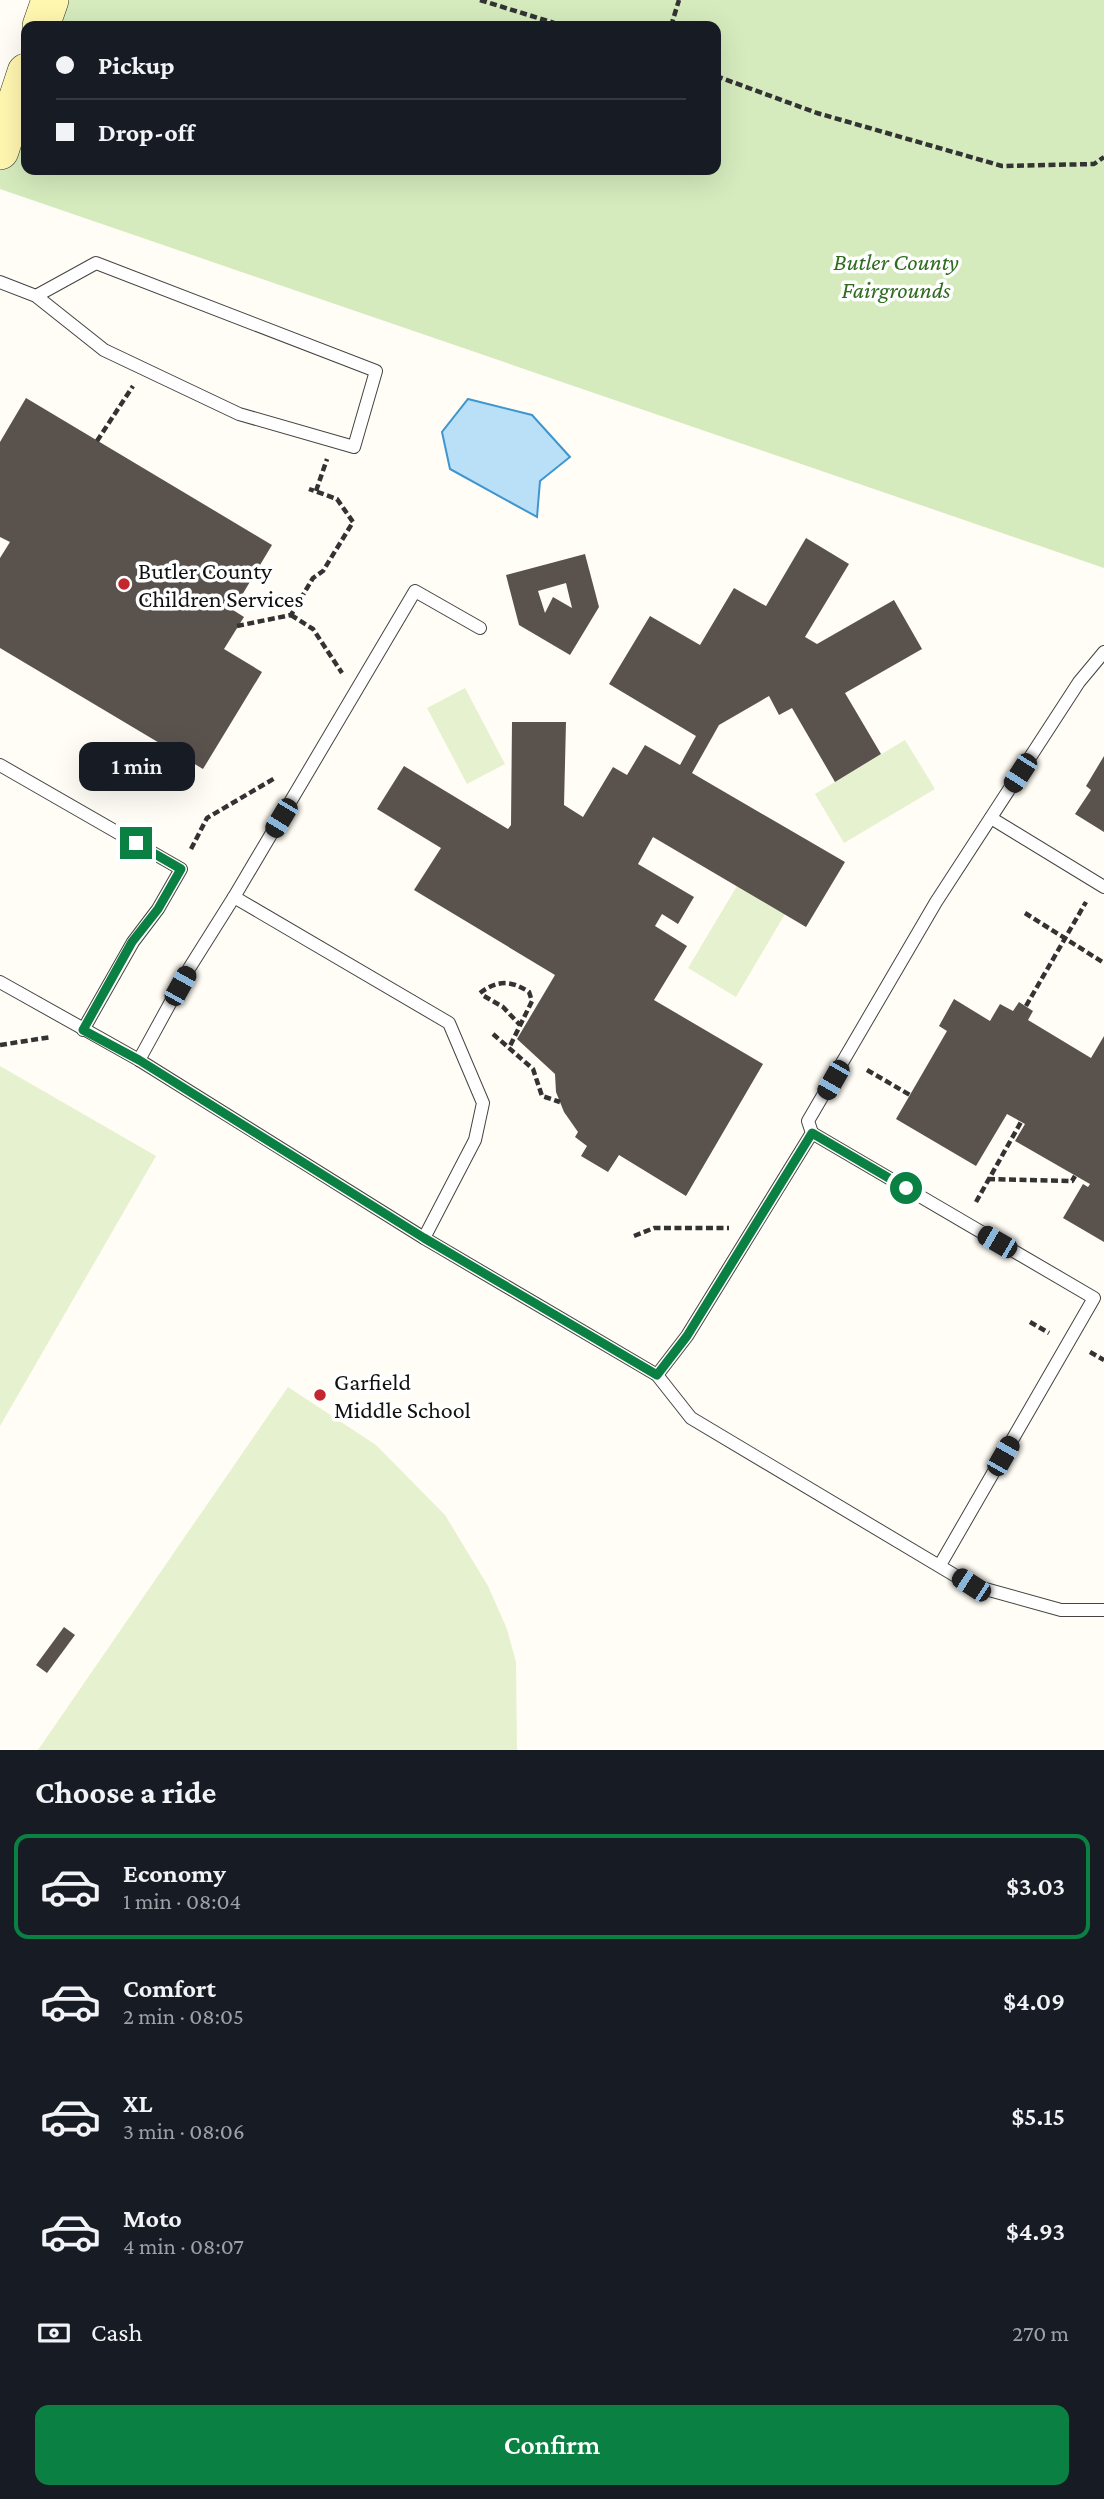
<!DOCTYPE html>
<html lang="en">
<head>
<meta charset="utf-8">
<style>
	body { margin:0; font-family:"Crimson Pro",serif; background:#242831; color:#f1f3f6; height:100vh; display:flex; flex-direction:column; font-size:26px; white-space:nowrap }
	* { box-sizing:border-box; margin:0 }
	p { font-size:23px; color:#9ea1a6 }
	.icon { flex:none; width:38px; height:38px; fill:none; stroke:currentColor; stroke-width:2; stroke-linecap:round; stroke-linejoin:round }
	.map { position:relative; height:1750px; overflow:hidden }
	.drawer { display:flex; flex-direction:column; background:#171b24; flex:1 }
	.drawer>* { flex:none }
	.guide { position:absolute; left:21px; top:21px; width:700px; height:154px; border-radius:14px; box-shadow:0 7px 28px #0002; display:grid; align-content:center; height:154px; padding:0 35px; background:#171b24 }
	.end { position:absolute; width:32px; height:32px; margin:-16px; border:9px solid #0b8043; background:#fff; box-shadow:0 0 0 4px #fff }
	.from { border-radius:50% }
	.bubble { position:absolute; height:49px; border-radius:14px; background:#171b24; box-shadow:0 7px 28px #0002; font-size:23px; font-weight:600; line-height:49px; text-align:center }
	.car { position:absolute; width:21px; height:42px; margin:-21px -10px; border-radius:9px; box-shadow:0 0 5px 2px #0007; background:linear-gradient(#222 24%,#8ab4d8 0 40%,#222 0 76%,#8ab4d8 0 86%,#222 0) }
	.guide b { display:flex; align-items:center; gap:24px; height:66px; font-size:26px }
	.guide b+b { border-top:2px solid #363941 }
	.guide i { width:18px; height:18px; background:#f1f3f6 }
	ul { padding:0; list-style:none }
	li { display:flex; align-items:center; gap:21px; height:105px; margin:0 14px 10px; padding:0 21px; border:4px solid transparent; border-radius:14px }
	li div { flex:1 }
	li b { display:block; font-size:26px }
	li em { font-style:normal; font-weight:600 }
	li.selected { border-color:#0b8043 }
	li>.icon { width:63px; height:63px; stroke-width:1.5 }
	h2 { padding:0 35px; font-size:32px; line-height:84px }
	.pay { display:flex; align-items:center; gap:18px; height:77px; padding:0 35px; font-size:26px }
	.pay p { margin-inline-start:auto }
	.primary-button { display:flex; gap:14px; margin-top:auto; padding:14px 35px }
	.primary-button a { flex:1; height:80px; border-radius:14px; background:#0b8043; color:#fff; font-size:28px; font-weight:600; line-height:80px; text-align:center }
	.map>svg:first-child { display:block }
	.green { fill:#d5ebbd }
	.pitch { fill:#e6f2cf }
	.water { fill:#b9e0f7; stroke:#3f96cf; stroke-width:2 }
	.building { fill:#5a524d; fill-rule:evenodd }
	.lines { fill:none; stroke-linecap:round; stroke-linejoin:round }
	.lane-casing { stroke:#444; stroke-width:14 }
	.secondary-casing { stroke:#333; stroke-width:38 }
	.path { stroke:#333; stroke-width:4.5; stroke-dasharray:7 3.5; stroke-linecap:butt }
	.lane { stroke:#fff; stroke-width:12 }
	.secondary { stroke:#fff6b0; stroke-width:37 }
	.route { stroke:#0b8043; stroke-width:9 }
	.poi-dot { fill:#c4262e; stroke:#fff; stroke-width:2.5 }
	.labels { text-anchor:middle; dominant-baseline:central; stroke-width:7; stroke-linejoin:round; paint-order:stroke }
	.park-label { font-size:24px; font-style:italic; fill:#2f6b1f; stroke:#fff }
	.poi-label { font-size:24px; fill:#111; stroke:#fff; text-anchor:start }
</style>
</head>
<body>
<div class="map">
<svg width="1104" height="1750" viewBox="0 0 1104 1750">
	<rect width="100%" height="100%" fill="#fffdf5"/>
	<path class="green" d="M50,0H1104V568L0,189V151L26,72V170H716V26H41Z"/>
	<g class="pitch">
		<path d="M465,688L505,764L467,784L427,708Z"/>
		<path d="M905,740L935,789L844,843L815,794Z"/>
		<path d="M737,886L785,914L736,997L688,968Z"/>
		<path d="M0,1066L156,1156L0,1426Z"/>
		<path d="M288,1387L376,1445L445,1515L488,1586L507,1629L516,1662L517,1750H38Z"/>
	</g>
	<path class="water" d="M468,399L532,415L570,457L540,481L537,517L450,469L442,432Z"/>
	<g class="building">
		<path d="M26,398L272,545L233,610L244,617L224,649L262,672L203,769L0,648V558L10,542L0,537V442Z"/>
		<path d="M806,538L849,564L805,637L817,644L894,600L922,649L845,693L881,754L835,782L792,708L779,715L769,696L719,725L692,773L845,862L806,927L653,837L638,864L694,897L678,924L662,914L655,926L687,946L654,1000L763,1064L686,1196L619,1155L608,1172L581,1156L587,1146L575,1137L578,1132L564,1112L556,1092L555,1074L517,1039L555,975L414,890L441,848L377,809L404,766L508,829L511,825L512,722H566L564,805L583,817L613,767L627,775L645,745L680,765L696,736L609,684L650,616L700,645L734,588L766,606Z"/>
		<path d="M585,554L599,607L570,655L519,625L506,575ZM566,583L572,608L553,597L545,613L538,591Z"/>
		<path d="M1104,756V832L1075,814L1091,790L1086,786Z"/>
		<path d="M954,999L990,1021L1000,1004L1013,1011L1019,1002L1033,1011L1028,1020L1091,1058L1104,1036V1242L1063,1218L1083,1184L1088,1187L1090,1184L1015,1141L1025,1124L1007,1114L976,1166L896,1119L947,1031L939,1026Z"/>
		<path d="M64,1627L75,1635L47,1673L36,1665Z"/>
	</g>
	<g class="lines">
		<g class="lane-casing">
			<g id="lane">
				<path d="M0,282L36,296L104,350L239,414L354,447L376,371L96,263L36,296"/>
				<path d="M0,765L181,869L158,909L133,942L83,1030"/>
				<path d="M991,818L1104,887"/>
				<path d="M234,897L449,1023L483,1103L475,1140L424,1238"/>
				<path d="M0,982L139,1060L424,1238L657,1375L691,1418L971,1585L1061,1610H1104"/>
				<path d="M139,1060L190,967L234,897L415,591L480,628"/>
				<path d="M812,1133L1094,1298L940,1565"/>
				<path d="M657,1375L687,1336L812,1133L808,1121L936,902L1079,682L1104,652"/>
			</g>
		</g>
		<g class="secondary-casing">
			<g id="secondary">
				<path d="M41,26L50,0"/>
				<path d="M0,151L26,72"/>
			</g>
		</g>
		<g class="path">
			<path d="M480,0L564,26"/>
			<path d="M671,26L679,0"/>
			<path d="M716,76L817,113L1002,166L1094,164L1104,157"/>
			<path d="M97,441L133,386"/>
			<path d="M316,491L327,459"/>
			<path d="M291,615L313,629L342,673"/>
			<path d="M237,626L291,615L313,578L323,571L353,522L337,499L309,489"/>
			<path d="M191,849L207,818L275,778"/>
			<path d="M1025,913L1104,963"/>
			<path d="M480,993C497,980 511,980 529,992L532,1001L509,1048"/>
			<path d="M484,996L503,1007L520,1025"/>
			<path d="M1026,1006L1086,902"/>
			<path d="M493,1034L533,1069L542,1096L560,1102"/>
			<path d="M0,1045L51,1037"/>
			<path d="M867,1070L910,1095"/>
			<path d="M988,1179L1072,1181L1075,1176"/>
			<path d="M976,1202L1021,1122"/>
			<path d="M634,1236L654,1228H729"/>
			<path d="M1030,1322L1049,1333"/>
			<path d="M1090,1352L1104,1360"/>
		</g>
		<use href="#lane" class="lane"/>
		<use href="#secondary" class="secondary"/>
	</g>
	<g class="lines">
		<path class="route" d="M136,843L181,869L158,909L132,942L83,1030L139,1060L424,1238L657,1375L687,1336L812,1133L906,1188"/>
	</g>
	<g class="poi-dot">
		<circle cx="124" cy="584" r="7"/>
		<circle cx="320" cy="1395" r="7"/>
	</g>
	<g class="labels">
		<g class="park-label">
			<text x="896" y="261">Butler County<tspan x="896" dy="28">Fairgrounds</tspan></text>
		</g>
		<g class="poi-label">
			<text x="138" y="570">Butler County<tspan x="138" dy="28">Children Services</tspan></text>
			<text x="334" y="1381">Garfield<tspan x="334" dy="28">Middle School</tspan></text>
		</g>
	</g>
</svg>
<i class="end from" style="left:906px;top:1188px"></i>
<i class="end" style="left:136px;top:843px"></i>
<div class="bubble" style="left:79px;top:742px;width:116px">1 min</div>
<i class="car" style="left:1020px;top:773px;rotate:213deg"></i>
<i class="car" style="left:281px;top:818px;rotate:211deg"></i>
<i class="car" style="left:180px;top:986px;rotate:29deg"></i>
<i class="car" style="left:833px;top:1080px;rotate:210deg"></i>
<i class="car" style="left:997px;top:1242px;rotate:300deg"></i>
<i class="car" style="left:1003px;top:1456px;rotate:30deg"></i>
<i class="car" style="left:971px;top:1585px;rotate:303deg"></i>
<div class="guide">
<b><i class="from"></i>Pickup</b>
<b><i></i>Drop-off</b>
</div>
</div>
<section class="drawer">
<h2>Choose a ride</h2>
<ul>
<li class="selected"><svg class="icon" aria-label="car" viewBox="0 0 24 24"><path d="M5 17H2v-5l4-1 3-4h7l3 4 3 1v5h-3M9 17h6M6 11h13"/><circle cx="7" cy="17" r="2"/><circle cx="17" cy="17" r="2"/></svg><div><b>Economy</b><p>1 min · 08:04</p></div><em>$3.03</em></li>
<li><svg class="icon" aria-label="car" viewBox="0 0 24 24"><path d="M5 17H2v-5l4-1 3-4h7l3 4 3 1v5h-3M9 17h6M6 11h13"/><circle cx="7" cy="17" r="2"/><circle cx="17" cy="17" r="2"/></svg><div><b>Comfort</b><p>2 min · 08:05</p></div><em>$4.09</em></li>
<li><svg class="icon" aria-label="car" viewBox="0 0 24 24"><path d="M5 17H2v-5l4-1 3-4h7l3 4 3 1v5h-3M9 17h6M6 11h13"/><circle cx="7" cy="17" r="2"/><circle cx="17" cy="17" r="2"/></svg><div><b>XL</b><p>3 min · 08:06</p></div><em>$5.15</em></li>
<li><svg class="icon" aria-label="car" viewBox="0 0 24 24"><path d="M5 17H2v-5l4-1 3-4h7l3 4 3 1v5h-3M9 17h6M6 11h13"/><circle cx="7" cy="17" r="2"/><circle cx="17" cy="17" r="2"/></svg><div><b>Moto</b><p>4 min · 08:07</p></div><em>$4.93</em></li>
</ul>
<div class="pay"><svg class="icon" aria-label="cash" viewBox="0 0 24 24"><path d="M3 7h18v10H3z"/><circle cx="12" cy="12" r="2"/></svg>Cash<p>270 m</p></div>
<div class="primary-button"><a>Confirm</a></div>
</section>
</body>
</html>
